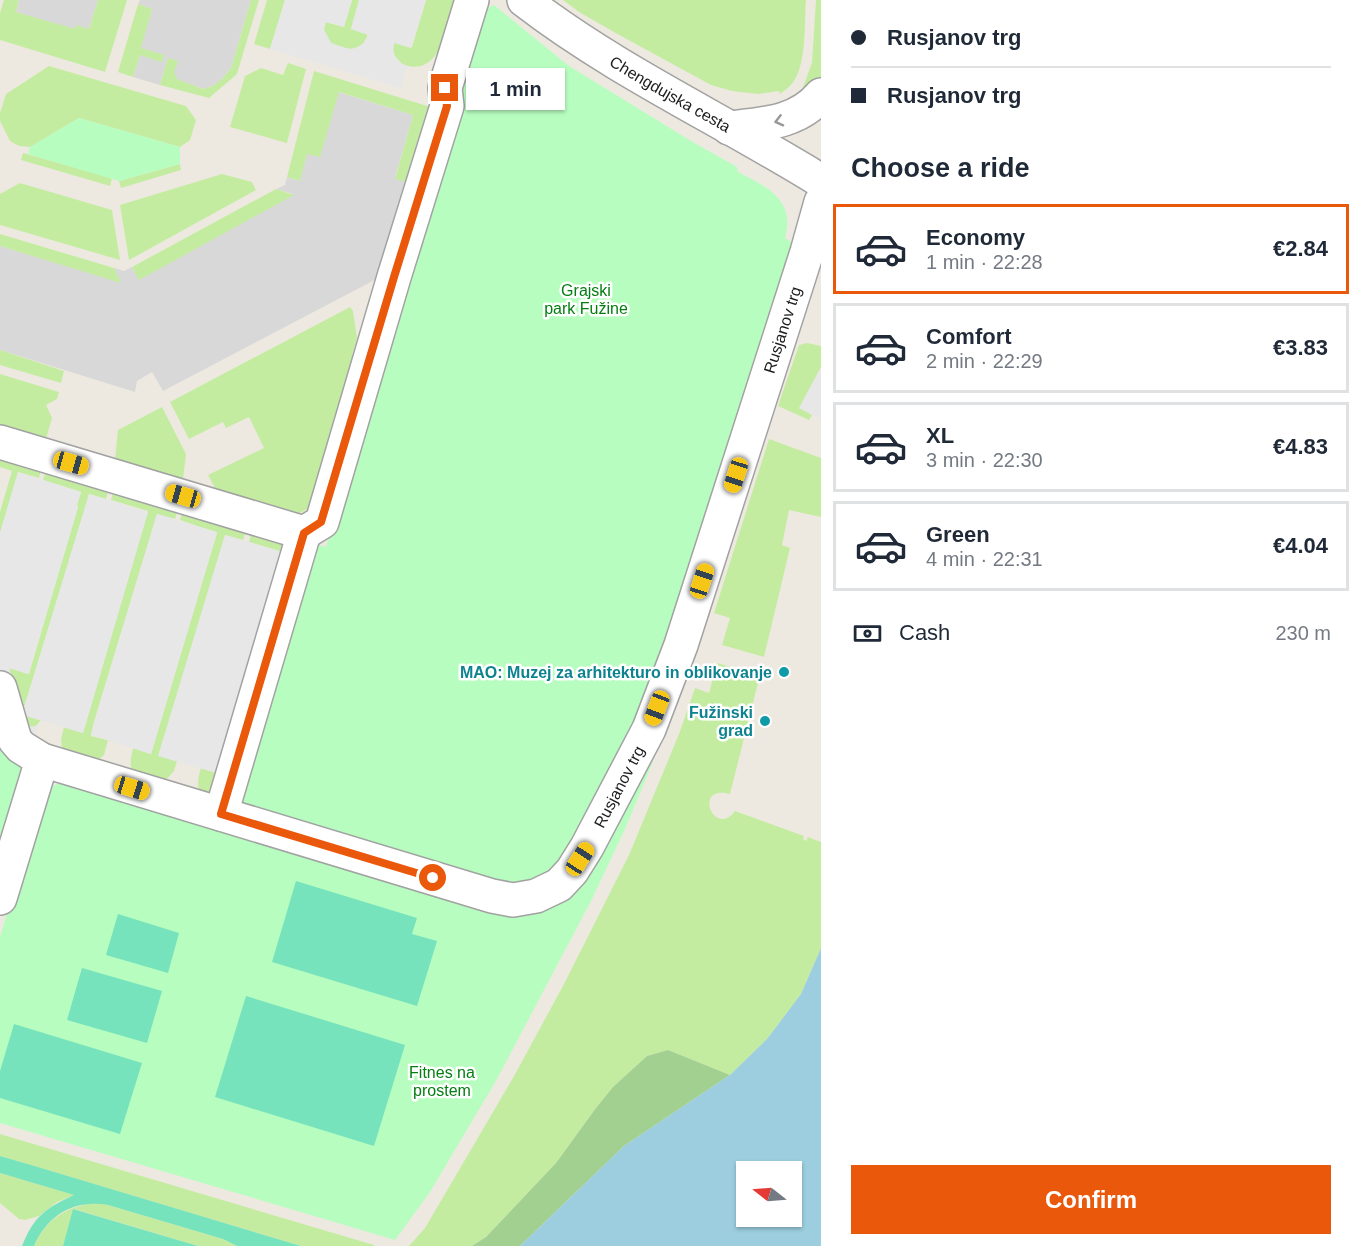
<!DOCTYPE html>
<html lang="en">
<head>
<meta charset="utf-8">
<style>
	body { margin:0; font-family:Helvetica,sans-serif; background:#f2f2f3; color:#1f2937; height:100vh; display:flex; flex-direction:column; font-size:22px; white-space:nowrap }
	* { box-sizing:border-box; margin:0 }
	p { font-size:20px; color:#747a83 }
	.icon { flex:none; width:33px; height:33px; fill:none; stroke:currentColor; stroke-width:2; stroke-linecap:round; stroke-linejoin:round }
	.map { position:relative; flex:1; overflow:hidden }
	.details { display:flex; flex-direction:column; background:#fff; width:540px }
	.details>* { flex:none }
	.banner { display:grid; align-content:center; height:132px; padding:0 30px; background:#fff }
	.needle { width:39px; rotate:287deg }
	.tools { position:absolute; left:736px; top:1161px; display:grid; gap:12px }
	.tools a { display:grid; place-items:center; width:66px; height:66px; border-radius:0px; background:#fff; box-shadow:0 2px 4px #0004; font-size:30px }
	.end { position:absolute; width:27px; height:27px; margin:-14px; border:8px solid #ea580c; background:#fff; box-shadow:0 0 0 3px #fff }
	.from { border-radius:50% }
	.bubble { position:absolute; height:42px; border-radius:0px; background:#fff; box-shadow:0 2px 4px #0004; font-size:20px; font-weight:700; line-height:42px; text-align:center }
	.car { position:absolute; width:18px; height:36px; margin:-18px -9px; border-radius:8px; box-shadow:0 0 4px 2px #0007; background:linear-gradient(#f5c518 24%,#345 0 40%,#f5c518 0 76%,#345 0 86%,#f5c518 0) }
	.banner b { display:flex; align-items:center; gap:21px; height:57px; font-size:22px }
	.banner b+b { border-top:2px solid #e0e1e3 }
	.banner i { width:15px; height:15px; background:#1f2937 }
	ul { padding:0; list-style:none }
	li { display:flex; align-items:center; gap:18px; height:90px; margin:0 12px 9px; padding:0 18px; border:3px solid #e0e1e3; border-radius:0px }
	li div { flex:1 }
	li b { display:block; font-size:22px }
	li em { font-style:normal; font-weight:700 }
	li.on { border-color:#ea580c }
	li>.icon { width:54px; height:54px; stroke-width:1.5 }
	h2 { padding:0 30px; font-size:27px; line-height:72px }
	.pay { display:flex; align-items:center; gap:15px; height:66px; padding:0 30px; font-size:22px }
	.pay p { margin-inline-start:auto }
	.button { display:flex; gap:12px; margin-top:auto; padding:12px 30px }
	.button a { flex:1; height:69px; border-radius:0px; background:#ea580c; color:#fff; font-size:24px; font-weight:700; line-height:69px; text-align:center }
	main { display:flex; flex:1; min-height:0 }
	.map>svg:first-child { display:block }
	.residential { fill:#d9d8d8 }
	.grass { fill:#c4eca1 }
	.forest { fill:#a2d091 }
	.park { fill:#b7fdbf }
	.pitch { fill:#77e3bc }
	.parking { fill:#e7e7e7 }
	.water { fill:#9ccedf; fill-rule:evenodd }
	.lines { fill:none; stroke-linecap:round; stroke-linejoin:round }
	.minor-casing { stroke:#a2a2a2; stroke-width:36 }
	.minor { stroke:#fff; stroke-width:33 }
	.oneway { stroke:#989898 }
	.route { stroke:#ea580c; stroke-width:8 }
	.culture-dot { fill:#0f9aa8; stroke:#fff; stroke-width:2 }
	.labels { text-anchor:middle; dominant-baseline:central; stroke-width:5; stroke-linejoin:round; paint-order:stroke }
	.street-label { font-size:16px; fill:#1b1b1b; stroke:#fff }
	.park-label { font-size:16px; fill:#047e11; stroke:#fff }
	.culture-label { font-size:16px; font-weight:bold; fill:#0d838f; stroke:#fff; text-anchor:end }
</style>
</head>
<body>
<main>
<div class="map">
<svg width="821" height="1246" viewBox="0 0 821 1246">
	<rect width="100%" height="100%" fill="#eee9e0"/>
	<g class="residential">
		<path d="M19,0H98L89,29L75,30L16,12Z"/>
		<path d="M140,0H251L231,68L222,79L213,86L203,89L176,79L168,58L160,85L133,77L140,55L162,61L164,56L140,48L152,9L138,4Z"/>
		<path d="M338,92L413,115L395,178L415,184L388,273L163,391L152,372L137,381L135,392L0,350V246L120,282L114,268L124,271L132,267L139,279L293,194L276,189L285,185L287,177L300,181L307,153L331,115Z"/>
	</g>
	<g class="grass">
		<path d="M4,0H19L16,12L75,29L76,25L89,29L98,0H127L105,72L0,40V13Z"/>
		<path d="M251,0H259L237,74L209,98L160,85L168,58L178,61L174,72L177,79L203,89L213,86L222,79L231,68Z"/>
		<path d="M267,0H285L270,49L254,44Z"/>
		<path d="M352,0H359L351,29L368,34C362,53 346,51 331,43L324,30L325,22L344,27Z"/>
		<path d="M426,0H454C449,18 446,42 434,57C420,75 388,67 394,42L412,47Z"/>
		<path d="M563,0H806C804,23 807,61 794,81C790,87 785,90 780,94L779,91L758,94L732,91L711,85L621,36L579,12Z"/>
		<path d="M816,0H821V78L817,85L800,95L812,63Z"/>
		<path d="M138,4L152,9L141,48L164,55L162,62L140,55L133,77L118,72Z"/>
		<path d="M288,63L306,69L287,143L230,127L245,76L261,68L283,75Z"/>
		<path d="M49,66L186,106L196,120L190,140L180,147L79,118L30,147L19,146L10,141L0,121V113L6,94Z"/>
		<path d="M314,71L437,109L415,184L395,179L413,115L339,92L320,157L307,154L300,181L287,177Z"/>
		<path d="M23,153L112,178L110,186L21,160Z"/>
		<path d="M180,164L181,170L121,188L119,181Z"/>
		<path d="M222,174L252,182L256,190L129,260L120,205Z"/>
		<path d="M20,183L112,210L120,260L0,225V194Z"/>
		<path d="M276,189L294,195L139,280L132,267Z"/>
		<path d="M0,234L114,268L121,283L0,246Z"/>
		<path d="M350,307L353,311L357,338L352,355L362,359L318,503L286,521L222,501L208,475L264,448L249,417L226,428L223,422L189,439L170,402Z"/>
		<path d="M807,343L821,346V367L800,408L812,415L809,420L778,406L799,345Z"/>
		<path d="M0,350L64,371L61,383L0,365Z"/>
		<path d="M0,374L59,392L57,399L46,405L52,418L46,439L0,426Z"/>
		<path d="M162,407L186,454L182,489L114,469L118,430Z"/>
		<path d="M769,439L821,458V517L789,510L782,545L790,548L764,657L722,645L730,618L714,613Z"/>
		<path d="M0,450L43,462L39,478L18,472L0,533V512L12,471L0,467Z"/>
		<path d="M48,464L111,482L106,499L89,494L86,505L22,714L41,720L37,725C32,728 27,727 24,722L9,668L29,674L78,507L77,505L81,492L43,480Z"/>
		<path d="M115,484L180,503L175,519L157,514L93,725L91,736L108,740L104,755L97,761L62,749L61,739L64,727L83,733L148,511L111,500Z"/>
		<path d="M184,505L248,524L243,540L225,535L159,755L177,761L174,771L165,781L133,774C129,764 131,758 133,748L151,754L217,533L180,520Z"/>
		<path d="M253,526L299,539L220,803C199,794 194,791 201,768L219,774L286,553L249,542Z"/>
		<path d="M717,663L760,675L730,794C692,784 714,839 735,811L804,836L803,839L806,841L808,837L821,842V948L801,994L767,1039L730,1075L668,1050L647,1056L613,1087L596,1108L556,1163L486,1237L472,1246H409L425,1228L513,1078L564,984L629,855L679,734L695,688L709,693Z"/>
		<path d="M0,1134L374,1245V1246H301L0,1156Z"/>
		<path d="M0,1173L75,1195L57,1202L39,1216L25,1220L19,1219L0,1203Z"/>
		<path d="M96,1203L108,1205L223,1239L237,1246H198L74,1209L63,1246H34C45,1220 68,1205 96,1203Z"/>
	</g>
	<path class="forest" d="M668,1050L730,1075L624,1146L520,1246H472L486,1237L556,1163L596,1108L613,1087L647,1056Z"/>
	<g class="park">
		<path d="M494,5L569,66L691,141L737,167L738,172C767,187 796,200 785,238L795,245L663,651L644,702L575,842L544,879L509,887L228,806L308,542L326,547L483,10Z"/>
		<path d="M79,118L180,147V164L119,181L28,154L30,147Z"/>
		<path d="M0,745L11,761L25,769L0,853Z"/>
		<path d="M655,749L652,764L625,829L591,901L497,1079L430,1192L395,1240L0,1123V937L41,798C47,789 54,784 65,782L515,913Z"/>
	</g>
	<g class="pitch">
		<path d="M296,881L417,918L412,934L437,941L417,1006L272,962Z"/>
		<path d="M118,914L179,933L168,973L106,955Z"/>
		<path d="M82,968L162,991L147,1043L67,1020Z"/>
		<path d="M246,996L405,1045L374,1146L215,1097Z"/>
		<path d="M14,1024L142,1063L120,1134L0,1098V1071Z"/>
		<path d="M0,1156L31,1165L301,1246H237L223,1239L108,1205C75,1199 47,1215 34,1246H22C34,1216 46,1208 74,1195L0,1173Z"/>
		<path d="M73,1209L198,1246H63Z"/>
	</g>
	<g class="parking">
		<path d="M285,0H352L344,27L326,22L324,30L331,43L349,49H353L361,45L365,42L368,35L351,29L359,0H426L411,48L394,43L393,52L395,56L402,64L408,66L401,88L270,49Z"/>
		<path d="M821,367V419L799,408Z"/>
		<path d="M18,472L81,492L77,505L78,507L28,674L9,668L22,715L89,494L148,512L83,733L22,715L26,725L29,726L34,727L39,723L25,769L11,761L0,745V533Z"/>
		<path d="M157,514L217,532L151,754L91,735Z"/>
		<path d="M225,535L286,553L220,774L158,756Z"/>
	</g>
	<path class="water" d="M821,948V1246H520L624,1146L730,1075L767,1039L801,994ZM747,1172H792V1216H747Z"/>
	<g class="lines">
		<g class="minor-casing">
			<g id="minor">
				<path id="s1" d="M524,0C616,71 723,120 821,181"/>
				<path d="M729,128C763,124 798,123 821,95"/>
				<path d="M0,442L304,533L322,522L394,277L447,106L445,88L472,0"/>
				<path id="s2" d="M0,688L15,740L21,747L42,760L492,896L513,900L536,896L559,885L572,871L587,847L649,729L681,645L807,252L821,202"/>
				<path d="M221,814L304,533"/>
				<path d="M0,898L42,760"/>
			</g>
		</g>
		<use href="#minor" class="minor"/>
	</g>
	<defs><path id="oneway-chevron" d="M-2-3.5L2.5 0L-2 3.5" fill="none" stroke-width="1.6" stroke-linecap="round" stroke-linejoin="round" transform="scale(1.5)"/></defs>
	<use class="oneway" href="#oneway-chevron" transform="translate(779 121) rotate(166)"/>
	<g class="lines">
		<path class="route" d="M433,878L221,814L304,533L321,522L394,277L447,106L445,88"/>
	</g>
	<g class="culture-dot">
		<circle cx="784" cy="672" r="6"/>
		<circle cx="765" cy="721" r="6"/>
	</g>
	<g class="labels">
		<g class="street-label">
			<text stroke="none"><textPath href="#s1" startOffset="174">Chengdujska cesta</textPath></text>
			<text stroke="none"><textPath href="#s2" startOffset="1230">Rusjanov trg</textPath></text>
			<text stroke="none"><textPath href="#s2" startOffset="744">Rusjanov trg</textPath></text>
		</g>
		<g class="park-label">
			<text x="586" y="290">Grajski<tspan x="586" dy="18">park Fužine</tspan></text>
			<text x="442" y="1072">Fitnes na<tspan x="442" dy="18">prostem</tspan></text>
		</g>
		<g class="culture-label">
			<text x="772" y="672">MAO: Muzej za arhitekturo in oblikovanje</text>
			<text x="753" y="712">Fužinski<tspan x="753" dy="18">grad</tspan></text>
		</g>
	</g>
</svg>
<div class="tools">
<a><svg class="needle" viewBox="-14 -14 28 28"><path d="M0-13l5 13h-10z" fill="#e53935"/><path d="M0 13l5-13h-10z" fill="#747a83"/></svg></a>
</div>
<i class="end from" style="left:433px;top:878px"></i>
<i class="end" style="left:445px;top:88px"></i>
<div class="bubble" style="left:466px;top:68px;width:99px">1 min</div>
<i class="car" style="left:71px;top:463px;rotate:106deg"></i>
<i class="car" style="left:736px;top:475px;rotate:198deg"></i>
<i class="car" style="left:183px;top:496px;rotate:286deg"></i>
<i class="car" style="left:702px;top:581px;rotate:18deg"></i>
<i class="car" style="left:657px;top:708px;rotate:201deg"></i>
<i class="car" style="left:132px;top:788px;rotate:107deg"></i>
<i class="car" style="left:580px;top:859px;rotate:33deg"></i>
</div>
<section class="details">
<div class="banner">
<b><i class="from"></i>Rusjanov trg</b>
<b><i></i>Rusjanov trg</b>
</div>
<h2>Choose a ride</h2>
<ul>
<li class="on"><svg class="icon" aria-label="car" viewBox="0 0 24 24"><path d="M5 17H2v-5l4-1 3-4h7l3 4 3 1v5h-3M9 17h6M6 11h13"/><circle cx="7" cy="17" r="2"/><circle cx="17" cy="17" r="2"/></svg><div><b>Economy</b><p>1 min · 22:28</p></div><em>€2.84</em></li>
<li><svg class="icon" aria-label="car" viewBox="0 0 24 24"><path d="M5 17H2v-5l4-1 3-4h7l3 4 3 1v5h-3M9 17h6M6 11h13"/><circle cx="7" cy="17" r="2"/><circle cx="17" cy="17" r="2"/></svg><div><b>Comfort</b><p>2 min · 22:29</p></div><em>€3.83</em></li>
<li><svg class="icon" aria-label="car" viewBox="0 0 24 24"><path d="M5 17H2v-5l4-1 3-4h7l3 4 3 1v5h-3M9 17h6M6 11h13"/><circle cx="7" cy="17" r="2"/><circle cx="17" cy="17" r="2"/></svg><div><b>XL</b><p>3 min · 22:30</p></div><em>€4.83</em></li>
<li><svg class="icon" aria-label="car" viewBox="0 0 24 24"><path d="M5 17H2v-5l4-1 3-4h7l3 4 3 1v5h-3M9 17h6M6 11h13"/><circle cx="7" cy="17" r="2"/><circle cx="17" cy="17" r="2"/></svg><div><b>Green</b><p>4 min · 22:31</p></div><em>€4.04</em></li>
</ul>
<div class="pay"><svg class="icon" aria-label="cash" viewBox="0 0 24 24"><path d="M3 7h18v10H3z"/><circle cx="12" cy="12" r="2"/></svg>Cash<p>230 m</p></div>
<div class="button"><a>Confirm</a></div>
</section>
</main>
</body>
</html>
